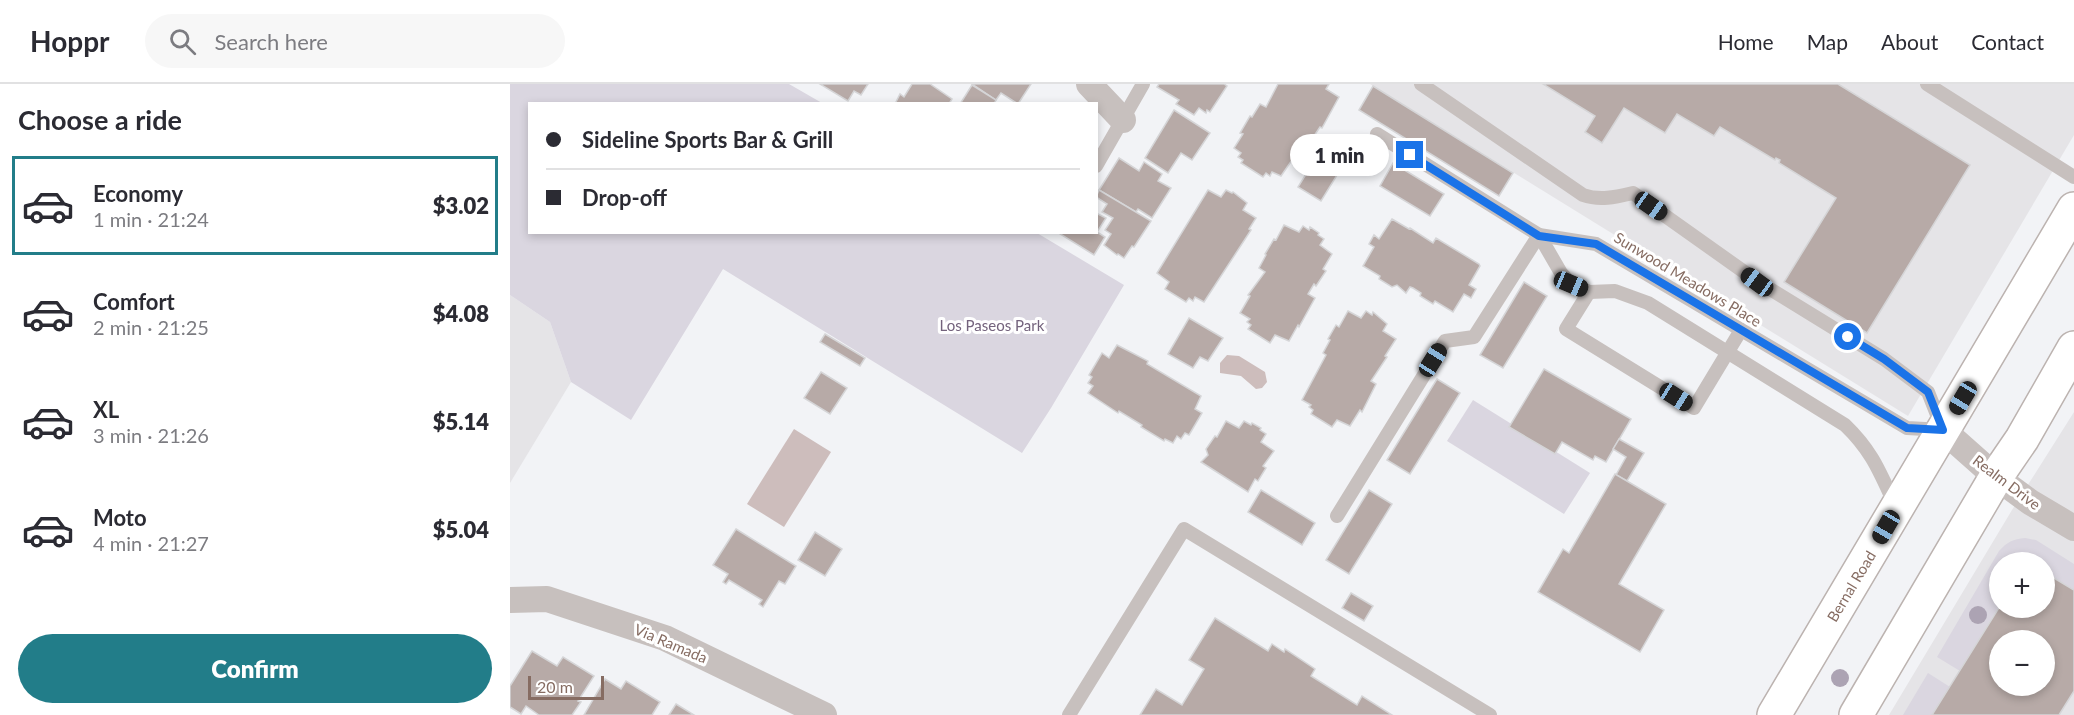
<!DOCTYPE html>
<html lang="en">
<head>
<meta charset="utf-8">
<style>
	body { margin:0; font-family:Lato,sans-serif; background:#f7f7f7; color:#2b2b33; height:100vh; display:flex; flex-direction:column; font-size:22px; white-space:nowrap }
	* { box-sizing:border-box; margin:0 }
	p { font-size:20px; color:#7c7c81 }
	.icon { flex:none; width:33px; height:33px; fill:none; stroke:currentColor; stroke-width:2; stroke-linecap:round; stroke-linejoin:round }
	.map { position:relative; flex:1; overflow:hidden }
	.sheet { display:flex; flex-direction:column; background:#fff; width:510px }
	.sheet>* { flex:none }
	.guide { position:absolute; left:18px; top:18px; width:570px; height:132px; border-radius:0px; box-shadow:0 3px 9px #0003; display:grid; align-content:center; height:132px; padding:0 18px; background:#fff }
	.controls { position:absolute; left:1479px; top:468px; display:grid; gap:12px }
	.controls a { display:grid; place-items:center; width:66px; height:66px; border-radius:50%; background:#fff; box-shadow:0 3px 9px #0003; font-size:30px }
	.scale { position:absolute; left:18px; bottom:15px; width:76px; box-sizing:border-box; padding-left:6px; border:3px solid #866c62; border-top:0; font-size:16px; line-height:21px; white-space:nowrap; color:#866c62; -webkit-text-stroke:4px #fff; paint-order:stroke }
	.end { position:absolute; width:27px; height:27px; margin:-14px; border:8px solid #1a73e8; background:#fff; box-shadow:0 0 0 3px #fff }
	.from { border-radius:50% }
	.bubble { position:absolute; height:42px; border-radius:21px; background:#fff; box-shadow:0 3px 9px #0003; font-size:20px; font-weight:800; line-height:42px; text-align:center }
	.car { position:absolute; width:18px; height:36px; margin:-18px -9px; border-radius:8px; box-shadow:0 0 4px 2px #0007; background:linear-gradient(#222 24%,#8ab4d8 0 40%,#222 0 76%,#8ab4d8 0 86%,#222 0) }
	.guide b { display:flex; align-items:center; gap:21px; height:57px; font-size:22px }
	.guide b+b { border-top:2px solid #e1e1e2 }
	.guide i { width:15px; height:15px; background:#2b2b33 }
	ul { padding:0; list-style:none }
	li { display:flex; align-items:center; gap:18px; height:99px; margin:0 12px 9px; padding:0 6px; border:3px solid transparent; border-radius:0px }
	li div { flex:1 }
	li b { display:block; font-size:22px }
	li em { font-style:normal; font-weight:800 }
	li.on { border-color:#227d89 }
	li>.icon { width:54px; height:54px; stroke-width:1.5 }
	h2 { padding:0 18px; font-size:27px; line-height:72px }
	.cta { display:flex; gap:12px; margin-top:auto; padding:12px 18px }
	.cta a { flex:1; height:69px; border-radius:36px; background:#227d89; color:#fff; font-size:24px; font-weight:800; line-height:69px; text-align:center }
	header { display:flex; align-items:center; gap:36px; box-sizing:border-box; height:84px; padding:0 30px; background:#fff; border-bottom:2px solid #e1e1e2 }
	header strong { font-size:28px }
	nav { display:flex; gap:33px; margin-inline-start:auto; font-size:21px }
	.search { width:420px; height:54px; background:#f7f7f7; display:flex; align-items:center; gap:15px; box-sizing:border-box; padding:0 21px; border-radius:33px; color:#7c7c81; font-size:22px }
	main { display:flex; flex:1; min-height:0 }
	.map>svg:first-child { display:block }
	.built { fill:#e5e4e7; fill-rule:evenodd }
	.green { fill:#dad6e0 }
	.water { fill:#cdbdbc }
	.building { fill:#b7aaa7; stroke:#d5d5d7; stroke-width:1.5; fill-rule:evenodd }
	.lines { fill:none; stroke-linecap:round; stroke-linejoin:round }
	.secondary-casing { stroke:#bcb3b0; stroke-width:36 }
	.service { stroke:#c7c0be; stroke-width:14 }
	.minor { stroke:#c7c0be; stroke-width:26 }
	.secondary { stroke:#fff; stroke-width:33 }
	.tree { fill:#aca3b3 }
	.route { stroke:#1a73e8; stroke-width:8 }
	.labels { text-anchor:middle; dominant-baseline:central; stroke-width:6; stroke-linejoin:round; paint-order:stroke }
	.street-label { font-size:15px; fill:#866c62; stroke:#fff }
	.park-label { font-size:15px; fill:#73627c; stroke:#fff }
</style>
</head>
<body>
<header>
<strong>Hoppr</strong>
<div class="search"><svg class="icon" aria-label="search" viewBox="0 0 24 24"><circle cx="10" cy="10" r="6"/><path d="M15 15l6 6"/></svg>Search here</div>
<nav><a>Home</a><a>Map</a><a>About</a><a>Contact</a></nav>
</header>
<main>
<section class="sheet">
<h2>Choose a ride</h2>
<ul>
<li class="on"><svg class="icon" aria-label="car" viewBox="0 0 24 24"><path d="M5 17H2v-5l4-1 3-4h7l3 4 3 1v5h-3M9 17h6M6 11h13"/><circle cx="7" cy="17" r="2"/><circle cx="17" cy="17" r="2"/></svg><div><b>Economy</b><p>1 min · 21:24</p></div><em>$3.02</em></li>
<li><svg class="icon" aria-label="car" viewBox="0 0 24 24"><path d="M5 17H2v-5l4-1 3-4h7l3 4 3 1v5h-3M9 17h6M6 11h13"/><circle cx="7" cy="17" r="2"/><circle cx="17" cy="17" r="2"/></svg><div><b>Comfort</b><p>2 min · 21:25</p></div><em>$4.08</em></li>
<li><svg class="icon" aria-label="car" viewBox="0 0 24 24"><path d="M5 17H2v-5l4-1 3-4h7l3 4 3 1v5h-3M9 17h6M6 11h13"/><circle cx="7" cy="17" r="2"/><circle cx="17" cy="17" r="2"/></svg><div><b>XL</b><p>3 min · 21:26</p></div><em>$5.14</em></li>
<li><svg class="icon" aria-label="car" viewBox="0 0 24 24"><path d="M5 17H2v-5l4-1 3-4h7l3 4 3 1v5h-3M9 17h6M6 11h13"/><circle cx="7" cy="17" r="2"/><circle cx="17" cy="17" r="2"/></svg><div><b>Moto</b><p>4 min · 21:27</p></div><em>$5.04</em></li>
</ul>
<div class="cta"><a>Confirm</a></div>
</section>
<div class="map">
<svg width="1564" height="631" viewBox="0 0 1564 631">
	<rect width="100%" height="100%" fill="#f2f3f6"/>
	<g class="built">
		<path d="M860,0H1564V51L1398,332Z"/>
		<path d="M0,211L40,238L61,298L0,399Z"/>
		<path d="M1564,328V631H1379L1502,426ZM1490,478H1534V524H1490ZM1490,556H1534V602H1490Z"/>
	</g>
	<g class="green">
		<path d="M0,0H279L312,19L20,20V148L527,149L614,201L541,324L512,369L213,185L121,336L61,298L40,238L0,211Z"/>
		<path d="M963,316L1080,389L1054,430L937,357Z"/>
		<path d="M1515,454L1526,456L1564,480V506L1535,488L1534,478H1490L1489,522L1450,587L1427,573L1489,467C1497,458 1503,455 1515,454Z"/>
		<path d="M1418,589L1440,603L1422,631H1393Z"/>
	</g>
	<g class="water">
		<path d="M717,271L729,272L755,288L757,298L752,304L746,305L731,292L710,289V279Z"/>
		<path d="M284,345L321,368L274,443L237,420Z"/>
	</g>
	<g class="building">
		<path d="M310,0H358L351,11L344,7L338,17Z"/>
		<path d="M402,0H420L442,15L439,20H385L390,10L394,13Z"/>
		<path d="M462,0H521L508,20L491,9L486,16Z"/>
		<path d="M649,0H714L717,2L700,28L697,26L696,29L689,24L684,31L666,20L669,16L647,3Z"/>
		<path d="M768,0H819L816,5L829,13L812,44L810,43L802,55L798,53L771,92L762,88L760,92L756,89L753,93L731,79L733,76L728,73L731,69L724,64L733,50L730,49L740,32L742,33L750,20L756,23Z"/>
		<path d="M1033,0H1328L1460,81L1357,249L1274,198L1326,114L1269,79L1270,76L1266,74L1265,76L1210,43L1204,52L1167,30L1155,49L1114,24L1092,59L1075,48L1085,32Z"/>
		<path d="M462,1L486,16L484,20H450Z"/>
		<path d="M863,2L1003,89L989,112L849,26Z"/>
		<path d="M664,26L700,49L682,76L671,69L658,89L635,74Z"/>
		<path d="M819,53L842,67L811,117L788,103Z"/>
		<path d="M609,74L629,87L634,78L652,90L648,97L661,104L642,134L628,125L626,128L589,106Z"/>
		<path d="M883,79L934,110L920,132L870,102Z"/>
		<path d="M589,106L641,137L624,163L622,162L614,174L608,170L607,171L594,161L601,150L595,146L603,134L592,128L597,120L586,113Z"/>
		<path d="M698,106L711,113L716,106L722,109L723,108L737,119L733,126L746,134L739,145L741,146L694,218L685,213L683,217L679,214L676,218L655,205L659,198L647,189Z"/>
		<path d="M586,129L596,134L587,148L595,153L584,171L547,148H586Z"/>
		<path d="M882,135L899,145L900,144L923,159L926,154L969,180L970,182L959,201L966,205L961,214L954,210L943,228L925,217L923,220L910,212L911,209L903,204L900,203L896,209L887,201L882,203L869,195L870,192L853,182L864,163L859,160L864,151L869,155Z"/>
		<path d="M774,141L789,148L793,142L799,146L800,143L809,149L808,151L814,155L810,161L822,170L813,185L816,187L806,202L804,200L798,210L805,214L789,243L788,241L779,257L765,251L760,259L738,245L741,241L737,238L740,235L730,229L740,212L738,211L755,188L749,184L756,171L755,170L764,155L766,156Z"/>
		<path d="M1014,198L1037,212L993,284L970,271Z"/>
		<path d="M838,227L851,234L856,227L862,231L863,228L877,240L873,247L886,255L875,272L877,273L861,297L866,300L852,328L850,326L840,342L827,336L822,343L801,330L803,326L799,323L801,321L792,316L816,271L813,269L820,256L818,255L826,241L829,243Z"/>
		<path d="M679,234L713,254L698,277L690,273L683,284L658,270Z"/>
		<path d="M315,250L355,274L350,282L310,258Z"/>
		<path d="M607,261L638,277L637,280L691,312L685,325L692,329L679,351L675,349L671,355L667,352L663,359L655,355L654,357L631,343L632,341L609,327L608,329L578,309L583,302L578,299L582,293L579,291L592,269L599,274Z"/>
		<path d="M1034,285L1121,335L1096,378L1085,372L1083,376L1052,358L1045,370L999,343Z"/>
		<path d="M311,288L337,304L320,330L294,314Z"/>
		<path d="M927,295L950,309L900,390L877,376Z"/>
		<path d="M716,337L729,344L734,337L741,341L742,339L751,344L750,346L756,350L751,358L764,367L753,382L756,384L748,397L745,395L738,408L691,378L698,371L696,365L705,352L707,353Z"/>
		<path d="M1109,355L1134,369L1117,397L1106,391L1116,373L1103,365Z"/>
		<path d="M1105,390L1156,420L1109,500L1154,526L1130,568L1028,508L1053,465L1059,469Z"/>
		<path d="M751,406L805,439L792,461L738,428Z"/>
		<path d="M859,406L882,420L839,490L816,476Z"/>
		<path d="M226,445L286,482L275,500L269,497L253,523L249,520L252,516L219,496L216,500L213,498L218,490L203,481Z"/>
		<path d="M305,448L332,465L315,492L288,476Z"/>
		<path d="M1534,488L1564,506V607L1549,631H1422L1490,522V524H1534ZM1490,556H1534V602H1490Z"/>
		<path d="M841,509L863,522L854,537L832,524Z"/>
		<path d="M705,534L758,567L762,560L774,568L775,565L805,585L801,592L847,621L852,612L882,631H630L646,605L672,621L694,585L679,576Z"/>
		<path d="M22,567L47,582L53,573L84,592L68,617L71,618L62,631H29L16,622L11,630L0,623V602Z"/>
		<path d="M95,595L111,605L116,597L150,618L142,631H74Z"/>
		<path d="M166,620L184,631H159Z"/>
	</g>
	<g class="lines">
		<g class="secondary-casing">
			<g id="secondary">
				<path d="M1264,631L1564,125"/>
				<path d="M1346,631L1486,393L1512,355L1564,264"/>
			</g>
		</g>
		<g class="service">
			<path d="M1417,0L1564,93"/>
			<path d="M867,50L1029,151L1086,160L1397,344L1433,346L1418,308L1374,275L1247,197L1123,109C1106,113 1090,117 1073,111L911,0"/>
			<path d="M586,82L633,0"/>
			<path d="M1029,151L1051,189L1061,200L1079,208L1105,207L1138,219L1335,341C1363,368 1370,389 1386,423"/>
			<path d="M1079,208L1056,245L1184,324L1231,246"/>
			<path d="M827,432L935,257L964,253L1029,151"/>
			<path d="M559,631L674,445L980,631"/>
		</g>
		<g class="minor">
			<path d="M579,0L613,36"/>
			<path d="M1433,346L1486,393L1520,418L1564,444"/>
			<path d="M0,516L37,515L155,554L314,631"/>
		</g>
		<use href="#secondary" class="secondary"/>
	</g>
	<g class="tree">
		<circle cx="1468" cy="531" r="9"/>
		<circle cx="1330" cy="594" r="9"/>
	</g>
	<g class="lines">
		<path class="route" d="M900,71L1029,152L1086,160L1397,344L1433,346L1418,308L1374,275L1338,253"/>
	</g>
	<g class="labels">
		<g class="street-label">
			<text transform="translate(1178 195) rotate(31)">Sunwood Meadows Place</text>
			<text transform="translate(1497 398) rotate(37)">Realm Drive</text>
			<text transform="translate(1341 502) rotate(-59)">Bernal Road</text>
			<text transform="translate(161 559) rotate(23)">Via Ramada</text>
		</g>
		<g class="park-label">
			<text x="482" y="241">Los Paseos Park</text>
		</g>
	</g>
</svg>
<div class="controls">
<a>+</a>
<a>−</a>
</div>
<div class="scale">20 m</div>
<i class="end from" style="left:1338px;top:253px"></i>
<i class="end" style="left:900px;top:71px"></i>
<div class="bubble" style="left:780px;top:50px;width:99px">1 min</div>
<i class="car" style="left:1141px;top:122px;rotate:125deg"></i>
<i class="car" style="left:1247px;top:198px;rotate:306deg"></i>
<i class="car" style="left:1061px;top:200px;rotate:113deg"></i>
<i class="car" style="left:923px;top:276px;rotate:32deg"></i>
<i class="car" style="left:1166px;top:313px;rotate:122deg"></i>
<i class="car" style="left:1453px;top:314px;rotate:211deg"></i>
<i class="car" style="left:1376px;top:443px;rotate:210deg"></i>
<div class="guide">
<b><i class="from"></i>Sideline Sports Bar &amp; Grill</b>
<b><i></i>Drop-off</b>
</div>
</div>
</main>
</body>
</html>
